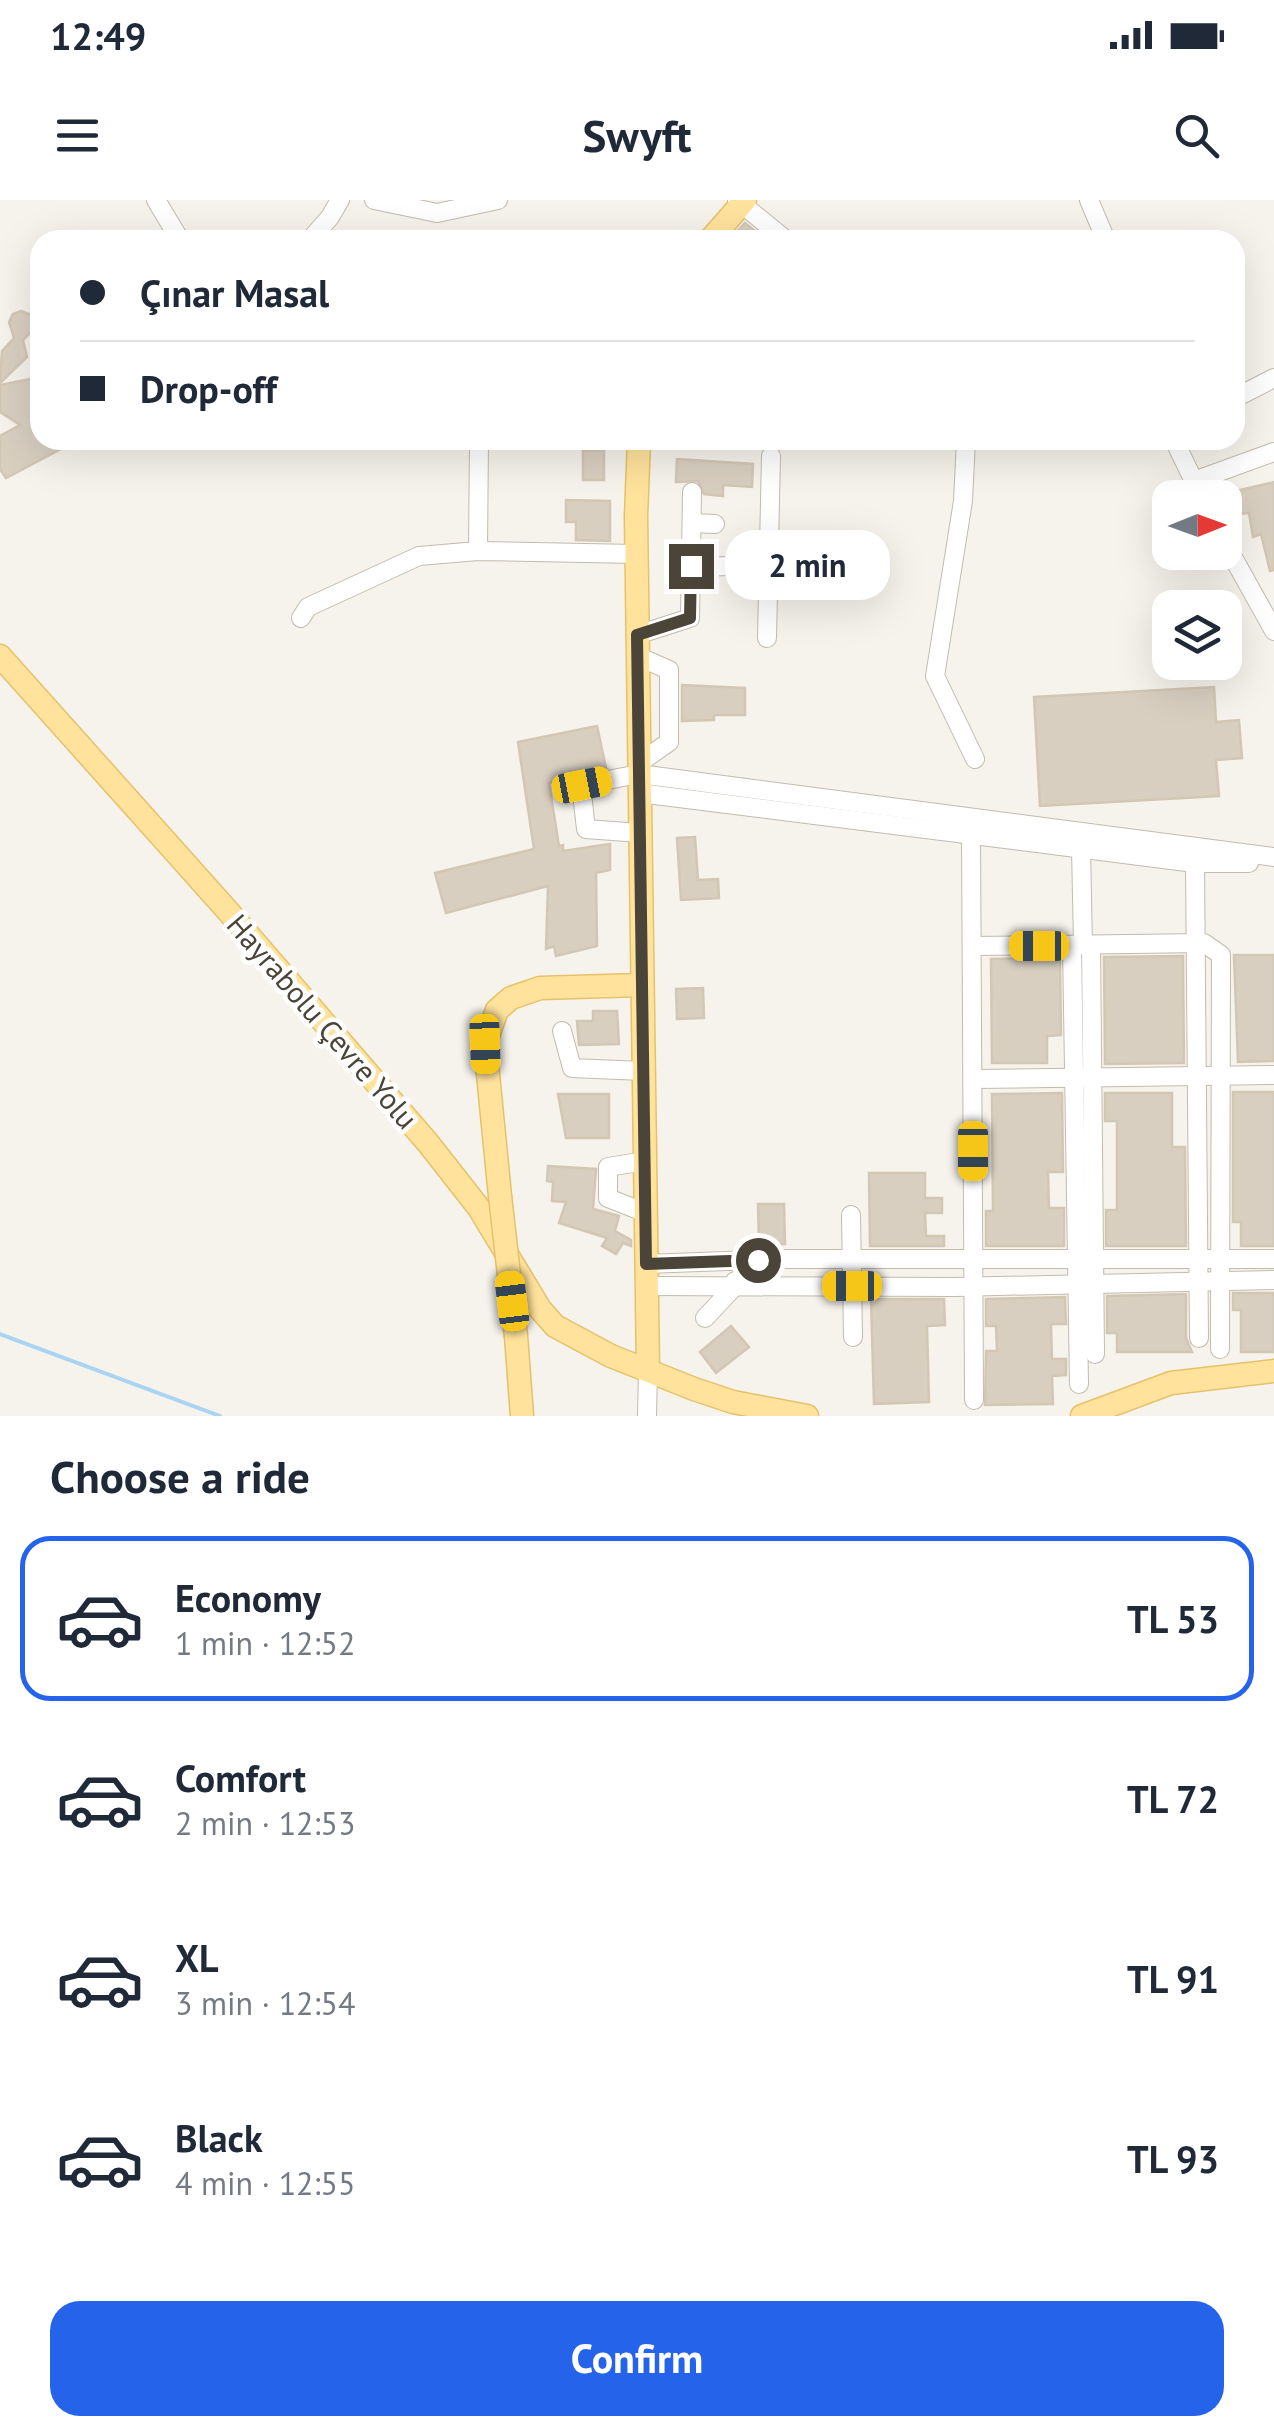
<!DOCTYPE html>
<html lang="en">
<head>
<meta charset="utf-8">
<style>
	body { margin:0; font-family:"PT Sans",sans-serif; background:#f2f2f3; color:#1f2937; height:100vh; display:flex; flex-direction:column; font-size:38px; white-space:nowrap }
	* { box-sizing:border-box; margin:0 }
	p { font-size:32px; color:#747a83 }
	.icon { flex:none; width:55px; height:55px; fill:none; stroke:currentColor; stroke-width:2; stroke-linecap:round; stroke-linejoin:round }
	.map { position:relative; height:1216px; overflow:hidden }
	.side { display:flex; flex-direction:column; background:#fff; flex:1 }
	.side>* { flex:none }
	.guide { position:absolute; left:30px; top:30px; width:1215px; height:220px; border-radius:30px; box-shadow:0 10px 40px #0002; display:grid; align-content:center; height:220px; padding:0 50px; background:#fff }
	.needle { width:65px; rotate:89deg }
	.fabs { position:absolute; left:1152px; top:280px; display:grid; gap:20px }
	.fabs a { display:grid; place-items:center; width:90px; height:90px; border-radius:20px; background:#fff; box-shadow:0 10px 40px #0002; font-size:50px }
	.end { position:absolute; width:45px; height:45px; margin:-22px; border:12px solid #4b4439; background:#fff; box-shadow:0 0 0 5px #fff }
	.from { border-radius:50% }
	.bubble { position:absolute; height:70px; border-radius:30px; background:#fff; box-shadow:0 10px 40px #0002; font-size:32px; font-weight:700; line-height:70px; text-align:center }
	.car { position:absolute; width:30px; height:60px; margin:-30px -15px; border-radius:12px; box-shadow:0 0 8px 2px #0007; background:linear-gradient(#f5c518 24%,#345 0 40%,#f5c518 0 76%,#345 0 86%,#f5c518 0) }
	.guide b { display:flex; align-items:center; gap:35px; height:95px; font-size:38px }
	.guide b+b { border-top:2px solid #e0e1e3 }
	.guide i { width:25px; height:25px; background:#1f2937 }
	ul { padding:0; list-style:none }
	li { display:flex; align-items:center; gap:30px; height:165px; margin:0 20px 15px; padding:0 30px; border:5px solid transparent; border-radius:30px }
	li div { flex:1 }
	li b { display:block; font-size:38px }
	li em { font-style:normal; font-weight:700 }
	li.current { border-color:#2563eb }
	li>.icon { width:90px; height:90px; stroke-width:1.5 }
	h2 { padding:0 50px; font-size:45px; line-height:120px }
	.button { display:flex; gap:20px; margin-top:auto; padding:20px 50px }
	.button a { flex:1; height:115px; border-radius:30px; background:#2563eb; color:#fff; font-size:40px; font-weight:700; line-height:115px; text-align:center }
	.status { display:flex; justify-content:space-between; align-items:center; height:70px; padding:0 50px; background:#fff; direction:ltr }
	.status svg { height:28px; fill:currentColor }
	header { display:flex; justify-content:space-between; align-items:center; height:130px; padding:0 50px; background:#fff; font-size:45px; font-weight:700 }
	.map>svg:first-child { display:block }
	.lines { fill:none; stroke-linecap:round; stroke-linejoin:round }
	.stream { stroke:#a9d4f2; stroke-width:4 }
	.building { fill:#d8cfc1; stroke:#d3c7b4; stroke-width:2.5 }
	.minor-casing { stroke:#c2bbae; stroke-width:20 }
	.major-casing { stroke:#e6c16a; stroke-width:25 }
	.minor { stroke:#fff; stroke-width:18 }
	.major { stroke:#ffe39c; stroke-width:22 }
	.major-bridge-casing { stroke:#e6c16a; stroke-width:25; stroke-linecap:butt }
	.major-bridge { stroke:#ffe39c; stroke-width:22 }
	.route { stroke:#4b4439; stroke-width:12 }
	.labels { text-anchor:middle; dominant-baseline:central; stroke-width:9; stroke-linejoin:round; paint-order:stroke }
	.street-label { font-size:30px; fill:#4b4439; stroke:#fff }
</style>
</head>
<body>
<div class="status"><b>12:49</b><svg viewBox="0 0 49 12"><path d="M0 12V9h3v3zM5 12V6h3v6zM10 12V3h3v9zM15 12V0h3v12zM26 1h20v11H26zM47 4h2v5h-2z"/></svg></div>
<header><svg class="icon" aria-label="menu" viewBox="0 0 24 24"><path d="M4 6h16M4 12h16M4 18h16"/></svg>Swyft<svg class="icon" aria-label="search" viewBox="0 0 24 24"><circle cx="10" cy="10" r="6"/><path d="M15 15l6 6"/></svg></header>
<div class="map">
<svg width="1274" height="1216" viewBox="0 0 1274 1216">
	<rect width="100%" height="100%" fill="#f6f3ec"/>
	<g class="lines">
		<path class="stream" d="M0,1134L220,1216"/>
	</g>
	<g class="building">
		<path d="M745,23L766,40H744L736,33Z"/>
		<path d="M21,111L29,114L34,121L31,132L23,140L27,157L0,183L2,151L14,138L9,122L13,114Z"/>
		<path d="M40,177V240H78L6,278L0,269V236L20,225L0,212V185Z"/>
		<path d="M604,250V280H583V251Z"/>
		<path d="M677,259L753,264L752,287L723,285V296L704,294L698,281L676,282Z"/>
		<path d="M1274,282V370L1270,371L1261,334L1253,337L1249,313L1240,314L1236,291Z"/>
		<path d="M566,300L610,301V341L576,340V322H566Z"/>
		<path d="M682,485L745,488V515H714V520L682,521Z"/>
		<path d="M1214,487L1216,522L1239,520L1242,558L1216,560L1219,596L1040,606L1034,497Z"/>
		<path d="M597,526L606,568L549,583L559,646L563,645V651L610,644V670L596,673L597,746L556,756L554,746L546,749L548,686L446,713L435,673L534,649L518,542Z"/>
		<path d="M695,637L698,680L718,679L719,698L681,700L677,638Z"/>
		<path d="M1234,755H1274V861L1238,862Z"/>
		<path d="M1183,756L1184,863L1105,864L1104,757Z"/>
		<path d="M1060,758L1061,835L1047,836V863H992L991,759Z"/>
		<path d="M703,788L704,818L677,819L676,789Z"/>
		<path d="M593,811H617L619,844L579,845L577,821H593Z"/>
		<path d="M1233,892H1274V1046H1241V1022H1233Z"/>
		<path d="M1062,893L1063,972H1048L1049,1008H1064V1046H986V1011H993L992,894Z"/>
		<path d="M1105,893H1172V947H1185L1186,1046H1106V1010H1117V921H1105Z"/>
		<path d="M558,894H609V938H566Z"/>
		<path d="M548,966L596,969L593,1009L619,1016L615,1031L631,1040V1046L623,1043L616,1054L602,1046L607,1038L559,1023L566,1002L552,1001L553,982L547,981Z"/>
		<path d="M869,973H925V998H942V1013H925L926,1036H944V1046H870Z"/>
		<path d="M758,1004H784L785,1044L759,1045Z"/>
		<path d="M1233,1093H1274V1152H1241V1110H1233Z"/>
		<path d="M1186,1094V1138L1192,1152H1117V1133H1107V1096Z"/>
		<path d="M1065,1097L1066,1124H1051L1052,1159H1066V1175L1052,1176L1053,1204L985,1205L986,1151H997L996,1126H986V1099Z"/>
		<path d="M871,1099H944L945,1125L927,1126L929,1202L874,1204Z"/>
		<path d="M731,1126L749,1147L716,1173L700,1152Z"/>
	</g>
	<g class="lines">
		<g class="minor-casing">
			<g id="minor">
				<path d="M156,0L180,40"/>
				<path d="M374,0L437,13L498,0"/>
				<path d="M737,0L786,40"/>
				<path d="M1089,0L1106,40"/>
				<path d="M310,40L330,17L340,0"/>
				<path d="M1235,198L1274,178"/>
				<path d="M835,240H856"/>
				<path d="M966,240L963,301L935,476L975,559"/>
				<path d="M1174,240L1202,298"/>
				<path d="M1194,281L1274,252"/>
				<path d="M692,323L715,324"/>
				<path d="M1225,343L1274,431"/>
				<path d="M478,351L479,240"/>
				<path d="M691,367L769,365"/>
				<path d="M301,418L308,407L419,356L478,351L636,354"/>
				<path d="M637,435L690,418L692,292"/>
				<path d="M767,438L771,256"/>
				<path d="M637,456L669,470V542L639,563"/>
				<path d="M639,593L1195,663H1249"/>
				<path d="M640,633L586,629L581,585L639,574L1274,657"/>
				<path d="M971,635L974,1200"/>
				<path d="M1081,648L1083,745"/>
				<path d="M1195,663L1199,1138"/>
				<path d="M1072,745L1079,1184"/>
				<path d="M1091,745L1095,1154"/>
				<path d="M973,746L1204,743L1221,755L1220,1149"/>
				<path d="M562,831L572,868L643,871"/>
				<path d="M973,879L1274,875"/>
				<path d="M645,961L608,967V998L646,1013"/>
				<path d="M851,1015L853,1137"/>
				<path d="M646,1064L781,1059H1274"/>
				<path d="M647,1086L955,1087L1274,1080"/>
				<path d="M705,1118L735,1086V1081"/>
				<path d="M647,1216L648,1170"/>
			</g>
		</g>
		<g class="major-casing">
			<g id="major">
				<path d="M710,40L745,0"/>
				<path d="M639,240L636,316L648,1170"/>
				<path d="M0,456L227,710L428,943L479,1008L540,1109L555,1126L611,1156L694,1189L733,1202L807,1216"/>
				<path d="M500,996L485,844L497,810L511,798L540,788L641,785"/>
				<path d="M516,1136L522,1216"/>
				<path d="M1082,1216L1171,1183L1274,1171"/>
			</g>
		</g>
		<use href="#minor" class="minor"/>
		<use href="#major" class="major"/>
		<g class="major-bridge-casing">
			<path id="major-bridge" d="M500,996L516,1136"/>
		</g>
		<use href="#major-bridge" class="major-bridge"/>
	</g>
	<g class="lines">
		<path class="route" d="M691,366L690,418L637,435L646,1064L758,1060"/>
	</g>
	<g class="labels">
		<g class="street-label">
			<text transform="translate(323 821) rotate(49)">Hayrabolu Çevre Yolu</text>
		</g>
	</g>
</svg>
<div class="fabs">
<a><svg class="needle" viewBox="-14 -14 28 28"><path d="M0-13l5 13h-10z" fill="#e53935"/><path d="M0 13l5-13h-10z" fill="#747a83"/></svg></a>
<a><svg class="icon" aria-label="layers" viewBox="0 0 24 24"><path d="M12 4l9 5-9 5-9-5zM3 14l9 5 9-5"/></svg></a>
</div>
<i class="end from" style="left:758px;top:1060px"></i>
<i class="end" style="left:691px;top:366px"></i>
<div class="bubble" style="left:725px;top:330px;width:165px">2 min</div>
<i class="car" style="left:582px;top:585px;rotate:79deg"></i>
<i class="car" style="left:1039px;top:746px;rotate:270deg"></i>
<i class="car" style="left:485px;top:844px;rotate:178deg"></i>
<i class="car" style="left:973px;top:951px;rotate:180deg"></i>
<i class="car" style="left:852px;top:1086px;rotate:270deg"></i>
<i class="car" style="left:512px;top:1101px;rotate:353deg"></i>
<div class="guide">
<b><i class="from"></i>Çınar Masal</b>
<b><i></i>Drop-off</b>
</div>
</div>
<section class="side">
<h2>Choose a ride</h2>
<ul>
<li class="current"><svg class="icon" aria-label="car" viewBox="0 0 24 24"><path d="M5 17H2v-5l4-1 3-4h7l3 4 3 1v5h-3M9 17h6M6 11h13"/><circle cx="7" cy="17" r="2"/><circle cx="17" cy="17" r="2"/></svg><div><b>Economy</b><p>1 min · 12:52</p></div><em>TL 53</em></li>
<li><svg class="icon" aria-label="car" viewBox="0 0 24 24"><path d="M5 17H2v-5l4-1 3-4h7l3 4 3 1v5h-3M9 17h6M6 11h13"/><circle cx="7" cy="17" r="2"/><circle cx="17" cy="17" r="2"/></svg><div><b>Comfort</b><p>2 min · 12:53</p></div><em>TL 72</em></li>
<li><svg class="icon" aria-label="car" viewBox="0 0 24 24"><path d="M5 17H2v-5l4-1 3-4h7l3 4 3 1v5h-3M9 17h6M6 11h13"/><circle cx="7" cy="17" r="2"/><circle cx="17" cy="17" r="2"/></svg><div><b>XL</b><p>3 min · 12:54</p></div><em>TL 91</em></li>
<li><svg class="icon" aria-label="car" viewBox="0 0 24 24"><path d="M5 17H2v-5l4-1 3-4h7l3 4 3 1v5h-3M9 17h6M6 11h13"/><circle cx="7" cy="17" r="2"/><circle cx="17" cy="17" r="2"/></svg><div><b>Black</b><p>4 min · 12:55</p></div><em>TL 93</em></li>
</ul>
<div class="button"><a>Confirm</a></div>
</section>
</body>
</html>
